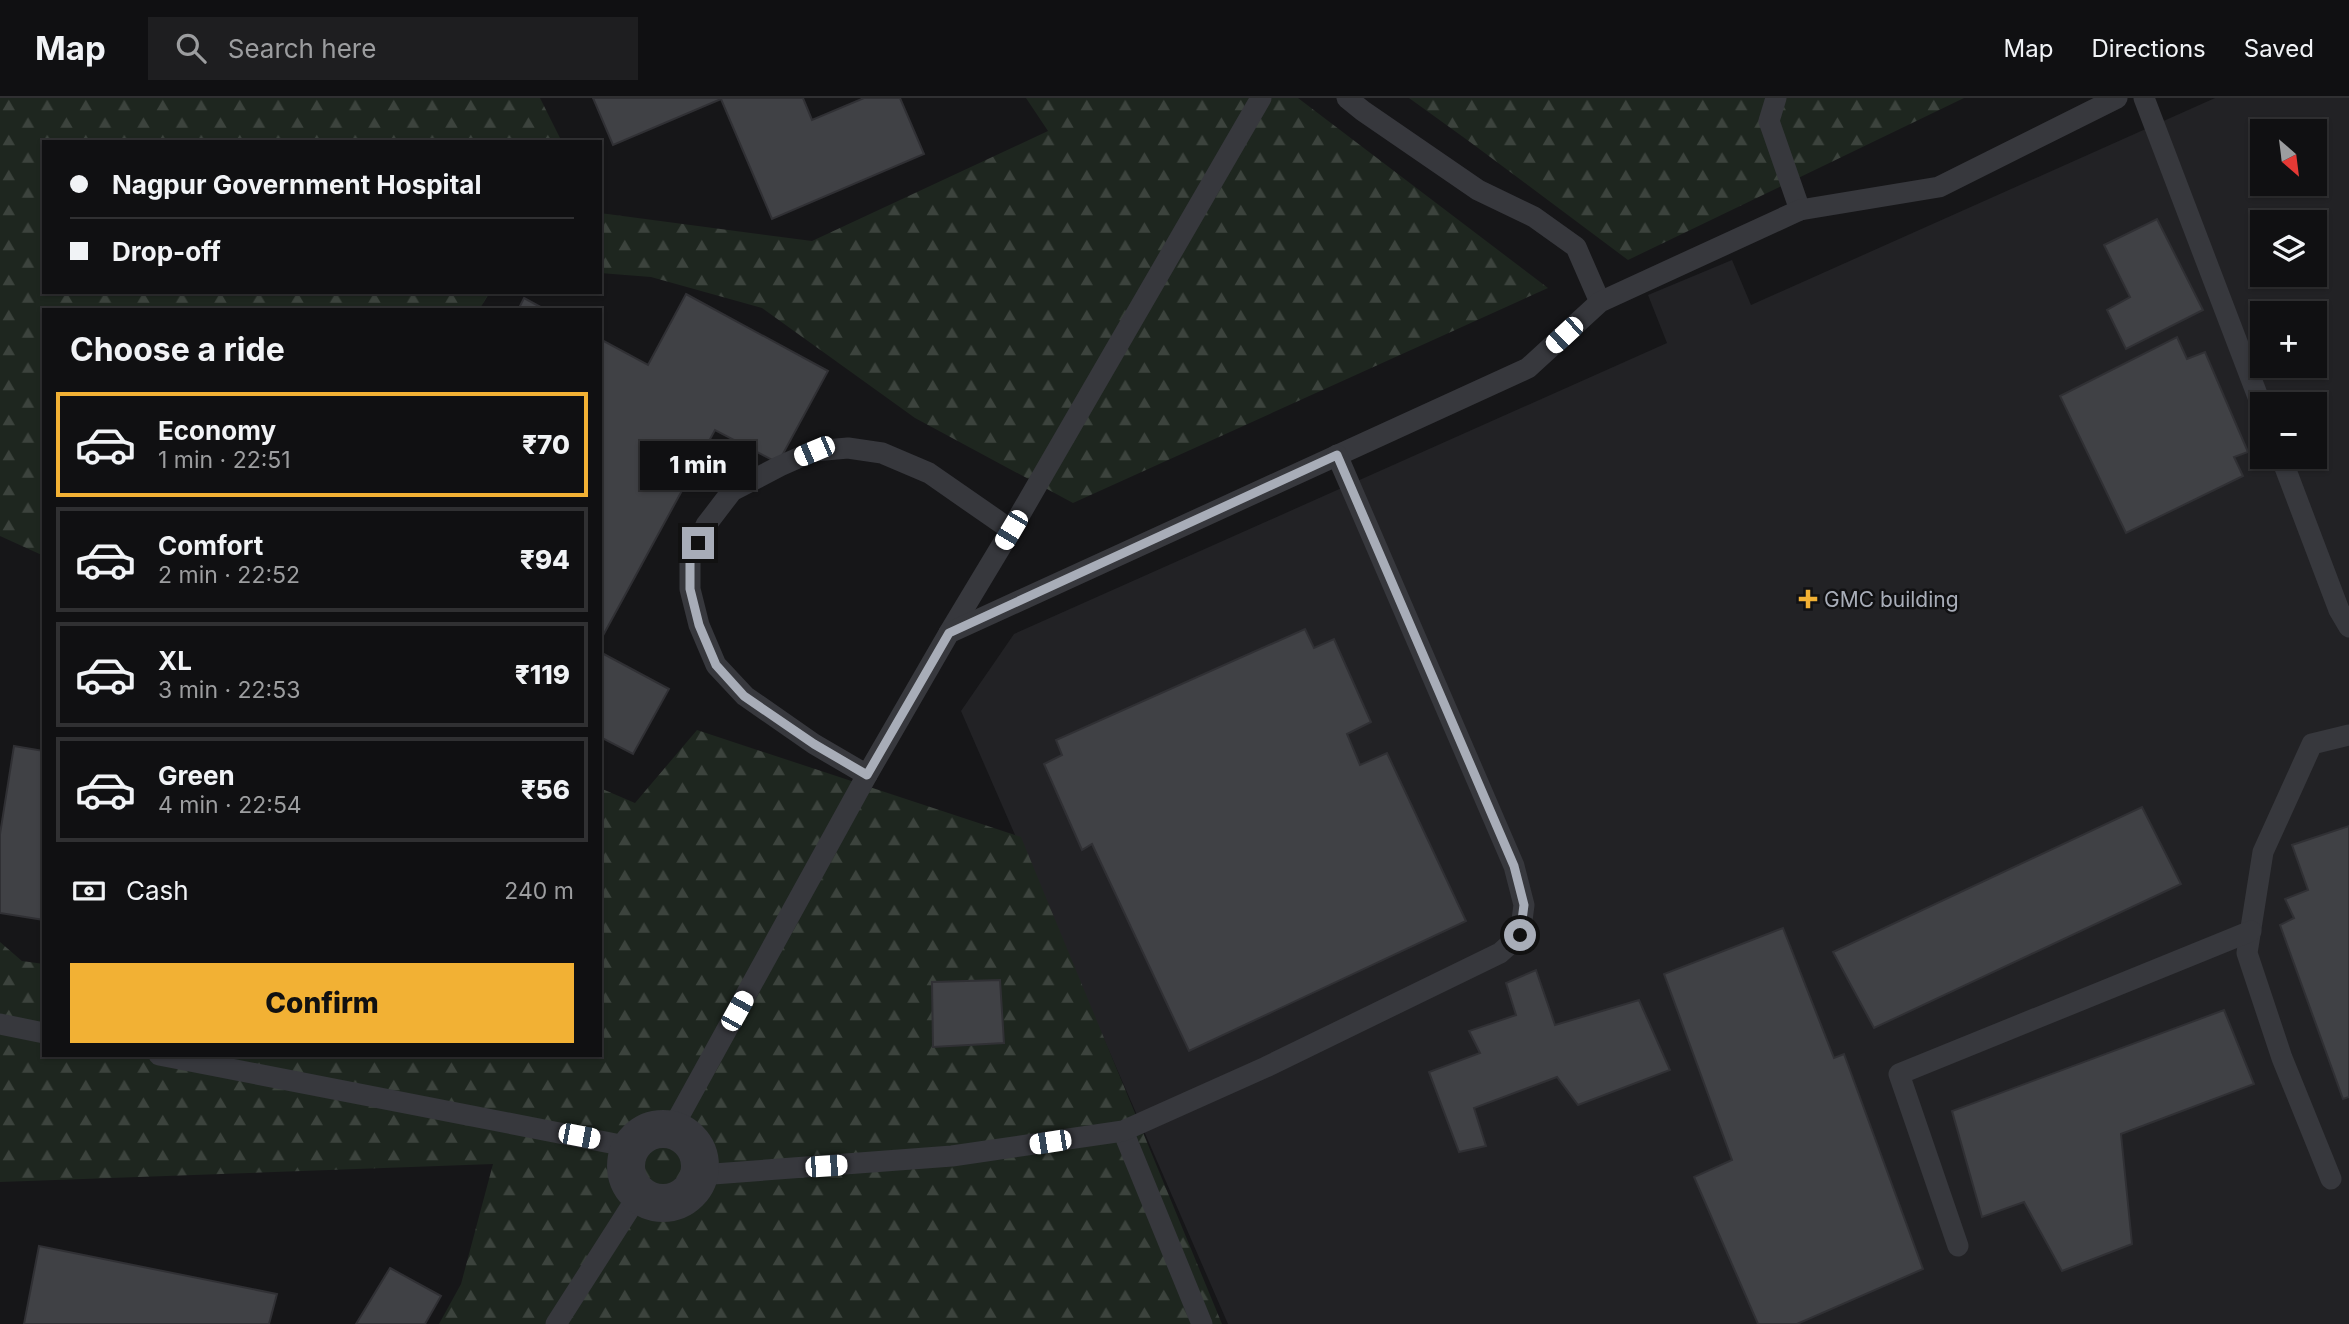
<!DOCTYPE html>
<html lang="en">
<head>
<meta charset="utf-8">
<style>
	body { margin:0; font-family:Inter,sans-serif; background:#1e1e20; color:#f1f3f6; height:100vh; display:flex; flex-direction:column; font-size:26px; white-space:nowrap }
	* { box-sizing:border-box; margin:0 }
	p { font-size:23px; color:#9c9d9f }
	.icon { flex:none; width:38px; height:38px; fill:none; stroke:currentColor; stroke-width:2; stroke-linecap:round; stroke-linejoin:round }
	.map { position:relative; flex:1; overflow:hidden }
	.panel { position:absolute; left:42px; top:210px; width:560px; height:749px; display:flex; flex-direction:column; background:#101012; border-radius:0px; box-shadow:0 2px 5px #0004,0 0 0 2px #303032 }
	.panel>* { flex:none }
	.guide { position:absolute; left:42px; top:42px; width:560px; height:154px; border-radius:0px; box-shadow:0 2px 5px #0004,0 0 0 2px #303032; display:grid; align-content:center; height:154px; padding:0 28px; background:#101012 }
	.needle { width:46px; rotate:152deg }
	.controls { position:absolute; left:2250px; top:21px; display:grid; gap:14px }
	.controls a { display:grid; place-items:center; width:77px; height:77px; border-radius:0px; background:#101012; box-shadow:0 2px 5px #0004,0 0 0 2px #303032; font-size:35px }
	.end { position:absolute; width:32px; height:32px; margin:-16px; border:9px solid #a8adb8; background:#111; box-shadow:0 0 0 4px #111 }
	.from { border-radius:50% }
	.bubble { position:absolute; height:49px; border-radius:0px; background:#101012; box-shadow:0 2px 5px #0004,0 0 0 2px #303032; font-size:23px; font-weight:800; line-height:49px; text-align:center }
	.car { position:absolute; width:21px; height:42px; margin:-21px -10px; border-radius:9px; box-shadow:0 0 5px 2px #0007; background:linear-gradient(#fff 24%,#345 0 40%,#fff 0 76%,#345 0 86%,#fff 0) }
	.guide b { display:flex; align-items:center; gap:24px; height:66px; font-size:26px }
	.guide b+b { border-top:2px solid #303032 }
	.guide i { width:18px; height:18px; background:#f1f3f6 }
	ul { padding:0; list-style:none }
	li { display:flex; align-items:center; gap:21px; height:105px; margin:0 14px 10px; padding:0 14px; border:4px solid #303032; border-radius:0px }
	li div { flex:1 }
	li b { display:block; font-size:26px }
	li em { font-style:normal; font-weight:800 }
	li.on { border-color:#f2b134 }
	li>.icon { width:63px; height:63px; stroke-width:1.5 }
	h2 { padding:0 28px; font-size:32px; line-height:84px }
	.pay { display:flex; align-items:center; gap:18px; height:77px; padding:0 28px; font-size:26px }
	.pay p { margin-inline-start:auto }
	.cta { display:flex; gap:14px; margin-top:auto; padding:14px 28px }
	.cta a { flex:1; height:80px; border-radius:0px; background:#f2b134; color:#111; font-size:28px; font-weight:800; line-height:80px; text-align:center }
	header { display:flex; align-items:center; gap:42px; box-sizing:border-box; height:98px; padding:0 35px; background:#101012; border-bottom:2px solid #303032 }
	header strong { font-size:33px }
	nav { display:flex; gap:38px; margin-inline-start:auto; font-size:24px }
	.search { width:490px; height:63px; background:#1e1e20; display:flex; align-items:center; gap:18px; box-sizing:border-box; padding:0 24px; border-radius:0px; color:#9c9d9f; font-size:26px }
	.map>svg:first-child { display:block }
	.built { fill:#222225; fill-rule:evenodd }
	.forest { fill:url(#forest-firs) }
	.building { fill:#404145; stroke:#303034; stroke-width:2 }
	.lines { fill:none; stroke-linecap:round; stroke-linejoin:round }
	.service { stroke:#37383d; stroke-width:21 }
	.minor { stroke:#37383d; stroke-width:38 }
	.route { stroke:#a8adb8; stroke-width:9 }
	.poi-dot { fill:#f2b134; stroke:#111113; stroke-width:2.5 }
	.labels { text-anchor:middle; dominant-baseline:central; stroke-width:5; stroke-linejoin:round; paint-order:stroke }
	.poi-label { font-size:21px; fill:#a8adb8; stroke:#111113; text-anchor:start }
</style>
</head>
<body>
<header>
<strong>Map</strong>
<div class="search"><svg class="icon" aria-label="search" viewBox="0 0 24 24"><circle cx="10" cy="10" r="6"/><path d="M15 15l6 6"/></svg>Search here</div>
<nav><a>Map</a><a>Directions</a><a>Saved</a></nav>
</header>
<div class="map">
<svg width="2349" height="1226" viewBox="0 0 2349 1226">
	<defs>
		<pattern id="forest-firs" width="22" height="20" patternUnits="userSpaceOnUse" patternTransform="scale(1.75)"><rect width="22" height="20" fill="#1e261f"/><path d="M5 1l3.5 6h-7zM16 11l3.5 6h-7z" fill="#3c433d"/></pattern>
	</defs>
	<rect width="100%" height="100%" fill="#161618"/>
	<path class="built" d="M2215,0H2349V1226H1228L961,613L1014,536L1667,245L1648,197L1732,162L1751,207ZM2263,33H2315V86H2263ZM2263,124H2315V177H2263ZM2263,215H2315V268H2263ZM2263,306H2315V359H2263Z"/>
	<g class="forest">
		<path d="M0,0H540L562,44H44V194H490L479,212H44V458L0,438Z"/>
		<path d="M1026,0H1298L1548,190L1073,405L915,320L762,210L651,179L600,175V115L812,143L1048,33Z"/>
		<path d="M1409,0H1964L1628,162L1470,44Z"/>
		<path d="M697,632L1021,739L1222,1226H439L461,1186L493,1066L0,1084V844L22,863L44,866V957H600V690L635,705Z"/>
	</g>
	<g class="building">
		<path d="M593,0H803L812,22L864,0H900L924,56L772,121L721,1L613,47Z"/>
		<path d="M2157,121L2203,212L2126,251L2107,212L2130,199L2104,147Z"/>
		<path d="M686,196L828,273L778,365L715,332L600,543V241L648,267Z"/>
		<path d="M524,200L546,212H518Z"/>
		<path d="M2177,239L2187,261L2205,254L2248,354L2234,359L2243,378L2126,435L2060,298Z"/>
		<path d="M1305,531L1314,550L1334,541L1371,624L1347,636L1360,667L1387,655L1466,823L1189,953L1092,746L1082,752L1044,666L1062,657L1056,642Z"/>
		<path d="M600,554L669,591L633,656L600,639Z"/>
		<path d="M14,648L44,653V822L0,815V736Z"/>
		<path d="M2142,709L2181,786L1874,930L1833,854Z"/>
		<path d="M2349,728V999L2343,1001L2280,827L2294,820L2285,801L2308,792L2292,747Z"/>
		<path d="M1783,830L1834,960L1844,956L1923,1171L1797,1226H1758L1694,1079L1732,1062L1664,876Z"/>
		<path d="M1536,872L1555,927L1639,902L1670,972L1578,1007L1557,979L1474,1010L1486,1048L1459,1054L1429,974L1480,955L1469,933L1516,917L1506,885Z"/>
		<path d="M1000,882L1004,945L933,949L932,884Z"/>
		<path d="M2224,912L2254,986L2121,1036L2132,1146L2062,1173L2024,1104L1982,1119L1952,1013Z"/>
		<path d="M39,1148L277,1196L269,1226H24Z"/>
		<path d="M390,1170L441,1198L425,1226H356Z"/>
	</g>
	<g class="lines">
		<g class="service">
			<path d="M1347,0L1363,13L1478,92L1534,119L1576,149L1600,204"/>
			<path d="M1776,0L1769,23L1800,112"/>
			<path d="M2144,0L2263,312"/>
			<path d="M2281,359L2339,512L2349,529"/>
			<path d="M949,535L1011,432L1261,0"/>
			<path d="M867,677L814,646L745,598L716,567L699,527L690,491V462L706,427L732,393L780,368L814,353L848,350L882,355L929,375L1011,432"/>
			<path d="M0,926L44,935"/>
			<path d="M159,957L631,1049"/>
			<path d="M672,1031L867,677L949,535L1528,270L1600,204L1800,112L1939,89L2117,0"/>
			<path d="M1123,1033L1202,1226"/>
			<path d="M700,1077L952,1058L1123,1033L1266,969L1500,855L1520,837L1524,807L1514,768L1337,357"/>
			<path d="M2331,1081L2282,960L2247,855L2263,754L2312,646L2349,637"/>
			<path d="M1958,1148L1899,976L2251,833"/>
			<path d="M556,1226L639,1096"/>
		</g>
		<circle class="minor" cx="663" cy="1068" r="37"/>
	</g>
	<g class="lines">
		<path class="route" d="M698,445L690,462V491L699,527L716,567L744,598L814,646L867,677L949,535L1337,357L1514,768L1524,807L1520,837"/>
	</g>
	<path class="poi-dot" d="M1804.5 490.5h7v7h7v7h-7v7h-7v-7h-7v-7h7z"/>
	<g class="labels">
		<g class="poi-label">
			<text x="1824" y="501">GMC building</text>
		</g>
	</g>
</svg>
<div class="controls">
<a><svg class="needle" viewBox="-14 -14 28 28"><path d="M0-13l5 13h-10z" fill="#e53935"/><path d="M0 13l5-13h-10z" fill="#9c9d9f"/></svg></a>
<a><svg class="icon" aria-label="layers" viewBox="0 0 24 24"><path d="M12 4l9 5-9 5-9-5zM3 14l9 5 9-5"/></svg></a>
<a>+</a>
<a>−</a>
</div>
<i class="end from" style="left:1520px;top:837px"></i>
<i class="end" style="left:698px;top:445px"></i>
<div class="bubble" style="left:640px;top:343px;width:116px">1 min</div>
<i class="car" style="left:1564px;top:237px;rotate:227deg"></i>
<i class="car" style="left:814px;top:353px;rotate:247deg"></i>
<i class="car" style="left:1011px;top:432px;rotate:211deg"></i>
<i class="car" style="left:737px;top:913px;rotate:29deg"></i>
<i class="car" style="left:579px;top:1038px;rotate:101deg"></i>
<i class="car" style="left:1050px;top:1044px;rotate:261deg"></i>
<i class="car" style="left:826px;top:1068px;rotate:86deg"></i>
<div class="guide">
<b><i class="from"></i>Nagpur Government Hospital</b>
<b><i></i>Drop-off</b>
</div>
<section class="panel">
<h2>Choose a ride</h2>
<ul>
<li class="on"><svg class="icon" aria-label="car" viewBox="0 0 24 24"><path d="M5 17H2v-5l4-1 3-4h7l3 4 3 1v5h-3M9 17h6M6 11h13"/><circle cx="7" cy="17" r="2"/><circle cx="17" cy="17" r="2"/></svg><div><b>Economy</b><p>1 min · 22:51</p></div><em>₹70</em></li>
<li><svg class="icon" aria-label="car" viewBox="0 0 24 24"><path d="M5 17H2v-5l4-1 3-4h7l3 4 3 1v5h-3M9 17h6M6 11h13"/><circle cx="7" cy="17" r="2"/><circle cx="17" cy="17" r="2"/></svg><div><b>Comfort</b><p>2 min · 22:52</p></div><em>₹94</em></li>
<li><svg class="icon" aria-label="car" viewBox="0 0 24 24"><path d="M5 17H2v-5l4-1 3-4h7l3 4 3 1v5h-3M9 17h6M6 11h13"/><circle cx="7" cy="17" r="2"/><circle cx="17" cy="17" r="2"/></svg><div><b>XL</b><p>3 min · 22:53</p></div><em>₹119</em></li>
<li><svg class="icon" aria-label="car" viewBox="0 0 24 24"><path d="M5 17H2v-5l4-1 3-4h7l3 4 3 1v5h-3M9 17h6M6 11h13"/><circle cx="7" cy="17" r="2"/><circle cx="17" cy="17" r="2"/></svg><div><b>Green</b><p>4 min · 22:54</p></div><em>₹56</em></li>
</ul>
<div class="pay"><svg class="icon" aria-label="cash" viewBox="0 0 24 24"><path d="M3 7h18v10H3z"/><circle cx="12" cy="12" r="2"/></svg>Cash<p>240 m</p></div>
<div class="cta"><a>Confirm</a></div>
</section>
</div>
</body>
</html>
